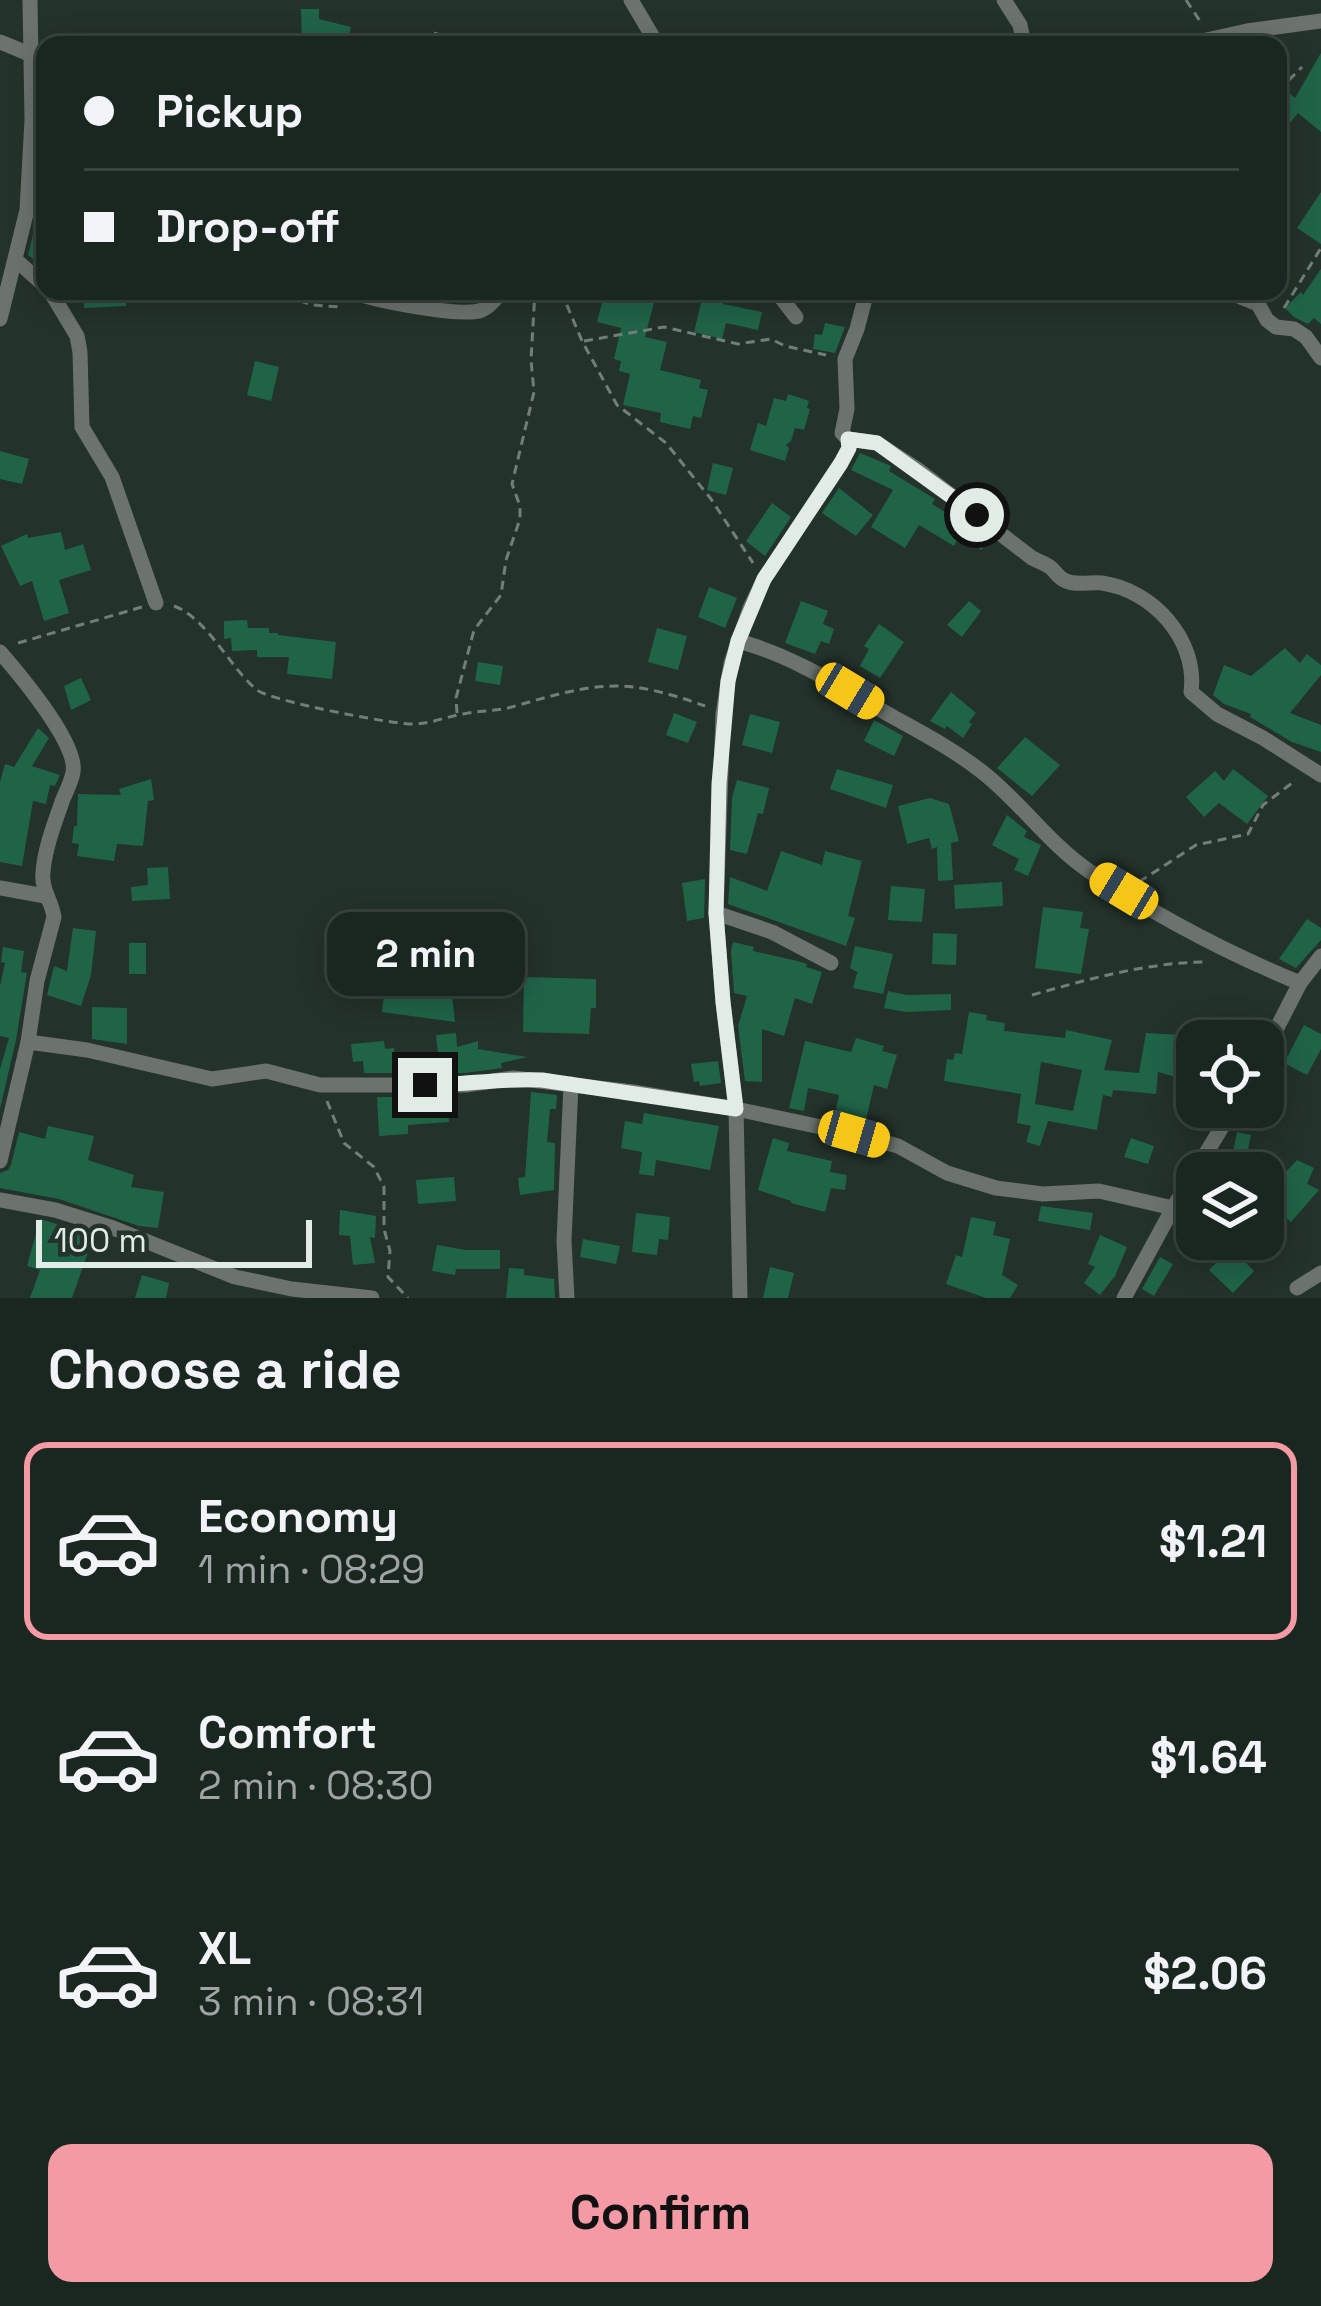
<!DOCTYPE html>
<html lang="en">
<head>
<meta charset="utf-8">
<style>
	body { margin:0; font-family:"Space Grotesk",sans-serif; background:#27322d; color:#f1f3f6; height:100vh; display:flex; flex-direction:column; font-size:45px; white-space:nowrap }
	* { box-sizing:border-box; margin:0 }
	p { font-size:39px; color:#9fa5a5 }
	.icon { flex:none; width:66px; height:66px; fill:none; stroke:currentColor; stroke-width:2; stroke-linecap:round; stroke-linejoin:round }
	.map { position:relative; height:1298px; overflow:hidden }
	.side { display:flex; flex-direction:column; background:#1a2620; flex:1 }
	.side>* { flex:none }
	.guide { position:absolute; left:36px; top:36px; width:1251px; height:264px; border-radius:24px; box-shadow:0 6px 30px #0003,0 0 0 3px #38433e; display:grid; align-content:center; height:264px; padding:0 48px; background:#1a2620 }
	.controls { position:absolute; left:1176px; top:1020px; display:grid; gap:24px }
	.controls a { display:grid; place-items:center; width:108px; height:108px; border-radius:24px; background:#1a2620; box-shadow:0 6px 30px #0003,0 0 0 3px #38433e; font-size:60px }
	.scale { position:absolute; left:36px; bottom:30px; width:276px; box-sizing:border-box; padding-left:12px; border:6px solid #e2ece6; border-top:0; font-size:33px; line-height:42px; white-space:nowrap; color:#e2ece6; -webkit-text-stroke:9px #23322a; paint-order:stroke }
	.end { position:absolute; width:54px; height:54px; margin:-27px; border:15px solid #e2ece6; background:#111; box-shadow:0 0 0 6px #111 }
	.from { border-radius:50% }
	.bubble { position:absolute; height:84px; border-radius:24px; background:#1a2620; box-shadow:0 6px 30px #0003,0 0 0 3px #38433e; font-size:39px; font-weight:700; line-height:84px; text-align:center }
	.car { position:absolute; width:36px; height:72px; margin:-36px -18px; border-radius:15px; box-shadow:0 0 9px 3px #0007; background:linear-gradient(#f5c518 24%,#345 0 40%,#f5c518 0 76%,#345 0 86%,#f5c518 0) }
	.guide b { display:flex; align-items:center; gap:42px; height:114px; font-size:45px }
	.guide b+b { border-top:3px solid #38433e }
	.guide i { width:30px; height:30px; background:#f1f3f6 }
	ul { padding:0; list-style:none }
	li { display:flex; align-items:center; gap:36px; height:198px; margin:0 24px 18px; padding:0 24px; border:6px solid transparent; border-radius:24px }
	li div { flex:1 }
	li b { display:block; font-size:45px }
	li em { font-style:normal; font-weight:700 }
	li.active { border-color:#f49aa5 }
	li>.icon { width:108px; height:108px; stroke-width:1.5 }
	h2 { padding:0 48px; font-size:54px; line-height:144px }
	.action { display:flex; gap:24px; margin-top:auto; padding:24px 48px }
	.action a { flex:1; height:138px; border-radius:24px; background:#f49aa5; color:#111; font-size:48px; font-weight:700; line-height:138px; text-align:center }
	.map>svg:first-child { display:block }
	.building { fill:#206448; fill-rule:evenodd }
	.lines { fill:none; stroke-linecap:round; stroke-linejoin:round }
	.path { stroke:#727f77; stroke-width:3; stroke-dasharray:9 6; stroke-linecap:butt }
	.minor { stroke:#6c736f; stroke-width:15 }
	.route { stroke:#e2ece6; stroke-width:15 }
</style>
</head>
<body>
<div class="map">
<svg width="1321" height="1298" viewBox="0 0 1321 1298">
	<rect width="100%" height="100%" fill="#23322a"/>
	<g class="building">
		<path d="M301,9H319V19L351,27L346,45H302Z"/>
		<path d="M1321,53V132L1298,113L1278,138V84L1295,98Z"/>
		<path d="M1321,192V244L1297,228Z"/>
		<path d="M36,223L45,224V265L39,264L28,255Z"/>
		<path d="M1321,269V324L1314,318L1308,324L1294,317L1285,308L1301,292L1303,295Z"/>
		<path d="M83,291H125L126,306L84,308Z"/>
		<path d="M605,291L636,295L637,291H640L656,295L645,337L667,342L660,370L701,380L699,388L708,390L701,418L693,416L690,429L660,422L661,413L623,405L630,374L619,371L621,361L614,359L621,328L597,322Z"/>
		<path d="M704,291H727L723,304L762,312L758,330L726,323L722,339L694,332Z"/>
		<path d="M825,323L845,327L835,353L813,349L815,334L822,335Z"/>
		<path d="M255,361L279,367L271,401L247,395Z"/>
		<path d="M788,394L809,401L807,408L810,409L804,430L795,428L791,441L786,445L789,448L785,461L750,450L758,423L766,426L774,398L786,401Z"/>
		<path d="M0,451L29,459L22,484L0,479Z"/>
		<path d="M860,453L891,466L889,471L935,499L932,504L988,539L982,550L959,537L954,546L919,525L905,548L871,527L893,490L851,470Z"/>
		<path d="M713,463L733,468L726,495L707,490Z"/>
		<path d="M839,488L873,515L856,536L822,513Z"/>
		<path d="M772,503L791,517L765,556L746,541Z"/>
		<path d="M61,532L65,550L83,544L91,570L59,580L69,613L44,621L32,581L20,586L1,546L27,534L28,538Z"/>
		<path d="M709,587L737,598L725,628L698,617Z"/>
		<path d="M801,601L828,611L823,624L834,629L829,644L821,641L815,654L785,643Z"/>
		<path d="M969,601L981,611L962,637L947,625Z"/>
		<path d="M247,620L248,628H269V633H278V635L336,642L332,679L287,674L289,657H257V650L232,651L231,638L224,639V621Z"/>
		<path d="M879,624L904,642L880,678L860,666L869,649L864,646Z"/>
		<path d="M657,628L687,636L678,670L648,662Z"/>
		<path d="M1285,648L1300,663L1307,654L1321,665V675L1290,713L1321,725V752L1292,742L1250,717L1251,714L1224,704L1213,695L1224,665L1251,676Z"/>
		<path d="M478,662L503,666L500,685L475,681Z"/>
		<path d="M81,678L91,700L71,710L64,686Z"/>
		<path d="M951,692L976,713L969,722L972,724L963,738L947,726L945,729L930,721Z"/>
		<path d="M674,713L697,722L688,743L666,735Z"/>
		<path d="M750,714L780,722L772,753L742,745Z"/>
		<path d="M874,720L903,736L894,756L864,741Z"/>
		<path d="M38,728L49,738L32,766L60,775L55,786L50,785L46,804L33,801L22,866L0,862V782L5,764L14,767Z"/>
		<path d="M1025,737L1060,765L1032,796L997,768Z"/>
		<path d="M837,769L893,785L886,808L830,789Z"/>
		<path d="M1233,769L1268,796L1247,824L1219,803L1204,817L1186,797L1215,771L1224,781Z"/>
		<path d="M151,779L154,800L148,801L143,846L117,844L114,861L77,856L79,844L72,843L74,826H77L78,794L121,795L119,789Z"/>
		<path d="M737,780L769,788L763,814L758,813L747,854L730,850L732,798Z"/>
		<path d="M930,798L949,804L959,841L951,843L953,880L938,881L937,847L932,849L929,838L907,844L898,806Z"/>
		<path d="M1007,815L1027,831L1024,837L1041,845L1028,876L1014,870L1019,859L992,845Z"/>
		<path d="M781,851L822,865L825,851L862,861L848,916L855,918L846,946L728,904L730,877L767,891Z"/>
		<path d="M168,867L170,899L132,901L131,887L148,885L147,868Z"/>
		<path d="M705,879L704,918L687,921L682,883Z"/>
		<path d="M1002,882L1003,906L955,909L954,885Z"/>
		<path d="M891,886L925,889L922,922L888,920Z"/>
		<path d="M1043,907L1083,912L1080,928L1089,929L1081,974L1035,968Z"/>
		<path d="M1307,919L1321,928V940L1296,968L1279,959Z"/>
		<path d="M73,928L96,931L91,975L81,1006L47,995L54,966L67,971Z"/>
		<path d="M933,933L957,934L956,965L932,964Z"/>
		<path d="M733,942L754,947L753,951L797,961L807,964L806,967L822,972L812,1004L795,998L784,1036L762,1029V1082L745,1081L738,1026L747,996L734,993L731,951Z"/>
		<rect x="129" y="943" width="17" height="31"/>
		<path d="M855,946L893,954L883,994L853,988L857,973H859L850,968Z"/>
		<path d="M3,947L24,951L21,972L27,973L16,1040L0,1109V1069L9,1038L0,1036V986L5,963L1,962Z"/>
		<path d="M524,977L596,979V1008H591L589,1034L523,1032Z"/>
		<path d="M888,991L907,995L951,994V1010L906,1012L884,1008Z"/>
		<path d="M384,994L414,998L452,995L455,1022L382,1012Z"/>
		<path d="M92,1007L127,1008V1044L92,1039Z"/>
		<path d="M969,1012L987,1015L986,1020L1005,1023L1004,1031L1065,1038L1066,1030L1112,1040L1104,1070L1139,1073L1146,1033L1181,1035L1178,1062L1197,1067V1083L1158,1072L1156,1094L1113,1090L1112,1097L1103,1095L1097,1130L1048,1121L1040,1146L1026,1142L1031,1126L1017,1123L1021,1094L944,1081L947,1059L953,1060L955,1053L962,1054ZM1041,1062L1082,1070L1073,1111L1035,1104Z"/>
		<path d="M1304,1025L1321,1034V1049L1307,1075L1284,1063Z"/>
		<path d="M456,1033L457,1047L478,1041V1049L527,1057L501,1063L502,1068L465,1073H440L436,1035Z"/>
		<path d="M856,1038L884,1046L882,1051L897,1055L887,1089L874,1085L865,1124L834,1117L839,1095L808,1088L804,1111L789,1108L805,1041L851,1052Z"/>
		<path d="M384,1041L385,1049L394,1048L397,1073H364L363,1061L353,1062L351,1044Z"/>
		<path d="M718,1061L721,1083L700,1086L699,1081L694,1082L691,1064Z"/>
		<path d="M531,1092L557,1095L556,1109H550L547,1142L555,1143L554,1190L520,1195L518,1178L525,1177Z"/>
		<path d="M377,1097H447L449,1122L408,1125V1134L379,1136Z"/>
		<path d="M644,1113L719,1126L710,1170L656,1160L654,1176L639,1174L642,1152L621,1148L625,1121L642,1124Z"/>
		<path d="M48,1126L94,1136L88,1160L134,1175L131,1187L164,1192L158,1228L139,1226L59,1199L0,1188V1173L8,1170L11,1165L19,1132L45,1139Z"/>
		<path d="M1237,1132L1251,1135L1243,1173H1229Z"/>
		<path d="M773,1138L789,1143L787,1151L832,1161L830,1172L847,1175L845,1190L831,1188L825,1212L791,1203V1201L758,1190Z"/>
		<path d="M1131,1138L1154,1146L1148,1164L1124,1157Z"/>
		<path d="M1297,1160L1314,1168L1307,1184L1319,1190L1291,1222L1278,1211L1263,1228V1196Z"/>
		<path d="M454,1177L456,1201L418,1204L416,1180Z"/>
		<path d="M1041,1206L1093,1213L1090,1230L1038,1221Z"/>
		<path d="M340,1210L376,1216L375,1238L370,1237L375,1263L353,1265L350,1236L339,1235Z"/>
		<path d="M636,1213L670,1217L668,1240L659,1239L657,1255L632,1252Z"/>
		<path d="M971,1217L996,1222L993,1235L1010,1239L1002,1275L1018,1285L1010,1298H986L946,1284L956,1255L962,1257Z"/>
		<path d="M40,1219L94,1235L72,1298H30L40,1270L27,1266Z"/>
		<path d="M1100,1235L1127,1247L1115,1276L1100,1295L1084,1283L1095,1267L1088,1264Z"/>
		<path d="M583,1239L620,1246L616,1264L580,1257Z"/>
		<path d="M437,1245L466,1250H500V1269H456L455,1275L432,1271Z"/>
		<path d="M1231,1248L1254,1271L1233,1293L1209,1270Z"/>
		<path d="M1160,1257L1173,1264L1154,1296L1142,1289Z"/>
		<path d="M770,1267L794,1273L788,1298H763Z"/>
		<path d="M509,1268L524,1269V1275L554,1279L555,1298H506Z"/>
		<path d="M142,1275L169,1283L166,1298H135Z"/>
	</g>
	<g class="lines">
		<g class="path">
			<path d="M1186,0L1202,24"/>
			<path d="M434,33L468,45"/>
			<path d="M1278,91L1302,67"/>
			<path d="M271,291L312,305L340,307"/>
			<path d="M561,291L582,341L617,405L666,443L711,499L753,563"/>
			<path d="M1284,308L1321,248"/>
			<path d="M584,341L664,327L738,344L771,339L785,346L826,355"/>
			<path d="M174,606C207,618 230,668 257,690C271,701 387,723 409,724C428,725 444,717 463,714C478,711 493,711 508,708C549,697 590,682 634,687C657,690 683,698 705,706"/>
			<path d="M18,643L142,607"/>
			<path d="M457,713L456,698L474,630L501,595L506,560L520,519V506L512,484L534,392L531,360L535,291"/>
			<path d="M1139,882L1196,845L1248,834L1263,805L1296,780"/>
			<path d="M1032,995C1089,979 1148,962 1208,962"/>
			<path d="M327,1101L344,1143L374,1167L384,1187V1229L390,1251L388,1277L408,1298"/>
		</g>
		<g class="minor">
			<path d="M631,0L654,39L662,45"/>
			<path d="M1004,0L1020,25L1024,45"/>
			<path d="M0,42L32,55"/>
			<path d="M1184,45L1247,31L1321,21"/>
			<path d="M16,260L45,286"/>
			<path d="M50,291L77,336L80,352L82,427L112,477L156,603"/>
			<path d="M351,291C372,300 462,318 482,310C491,306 496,298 502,291"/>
			<path d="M776,291L796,317"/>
			<path d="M867,291L857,329L845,359L847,409L842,433L848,439L877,443L917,469L1032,558C1038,561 1044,563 1050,567C1055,571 1058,577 1064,580C1074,586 1090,582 1102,583C1152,590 1198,639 1191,692L1217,714L1263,738L1321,775"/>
			<path d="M1226,291L1258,304L1267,320L1276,327L1294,329L1306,337L1321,358"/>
			<path d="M0,319L27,210L32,120L30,0"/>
			<path d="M738,641C794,656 844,689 895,718C924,734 954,750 981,771C1020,801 1048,843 1089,871C1155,915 1227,953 1300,983"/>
			<path d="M0,652C19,674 78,744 73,772C72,780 67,790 63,799C55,822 45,847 43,872C41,890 52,901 54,917L37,981L28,1042L0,1161"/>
			<path d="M0,888L45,896"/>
			<path d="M716,913L772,932L831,963"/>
			<path d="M28,1042L87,1050L212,1079L266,1071L320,1085H466L513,1078L633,1092L736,1109L854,1134L898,1146L947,1173L996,1188L1043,1194L1099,1191L1173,1208"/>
			<path d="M1263,1055L1300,983L1321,956"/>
			<path d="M0,1200L55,1210L113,1228L235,1277L292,1289L372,1298"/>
			<path d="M1297,1288L1321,1273"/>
			<path d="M567,1298L564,1241L571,1084"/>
			<path d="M740,1298L736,1109L723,1002L716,913L723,714L731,663L750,608L764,579L841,463L849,448L848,439"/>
			<path d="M1124,1298L1173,1208L1234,1107"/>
		</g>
	</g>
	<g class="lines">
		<path class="route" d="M425,1085C464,1085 503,1078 542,1080L736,1109L723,1002L716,913L719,784L728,681L738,641L764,579L841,463L849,448L848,439L877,443L977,515"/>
	</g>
</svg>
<div class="controls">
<a><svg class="icon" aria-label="locate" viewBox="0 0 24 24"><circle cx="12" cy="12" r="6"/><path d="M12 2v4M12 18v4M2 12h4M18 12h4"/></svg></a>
<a><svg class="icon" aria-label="layers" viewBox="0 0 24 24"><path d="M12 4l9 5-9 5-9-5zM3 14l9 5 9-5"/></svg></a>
</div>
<div class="scale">100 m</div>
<i class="end from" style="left:977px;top:515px"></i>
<i class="end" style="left:425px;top:1085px"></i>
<div class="bubble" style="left:327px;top:912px;width:198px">2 min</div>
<i class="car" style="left:850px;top:691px;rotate:121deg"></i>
<i class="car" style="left:1124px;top:891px;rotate:301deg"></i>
<i class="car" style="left:854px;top:1134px;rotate:106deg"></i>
<div class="guide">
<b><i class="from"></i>Pickup</b>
<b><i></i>Drop-off</b>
</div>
</div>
<section class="side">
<h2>Choose a ride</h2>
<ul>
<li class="active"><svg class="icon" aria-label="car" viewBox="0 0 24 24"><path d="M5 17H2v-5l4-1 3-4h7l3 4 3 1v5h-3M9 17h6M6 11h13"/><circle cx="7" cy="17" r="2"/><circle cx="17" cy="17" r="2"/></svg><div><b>Economy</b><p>1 min · 08:29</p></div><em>$1.21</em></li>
<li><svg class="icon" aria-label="car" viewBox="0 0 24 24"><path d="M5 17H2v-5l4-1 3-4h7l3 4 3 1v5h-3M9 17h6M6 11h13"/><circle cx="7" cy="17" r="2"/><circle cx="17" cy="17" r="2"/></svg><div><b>Comfort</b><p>2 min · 08:30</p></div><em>$1.64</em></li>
<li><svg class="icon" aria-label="car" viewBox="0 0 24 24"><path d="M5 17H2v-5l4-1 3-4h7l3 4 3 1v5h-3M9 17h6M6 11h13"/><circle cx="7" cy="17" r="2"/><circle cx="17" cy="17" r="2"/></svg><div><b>XL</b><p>3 min · 08:31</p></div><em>$2.06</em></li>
</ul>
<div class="action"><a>Confirm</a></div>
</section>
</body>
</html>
